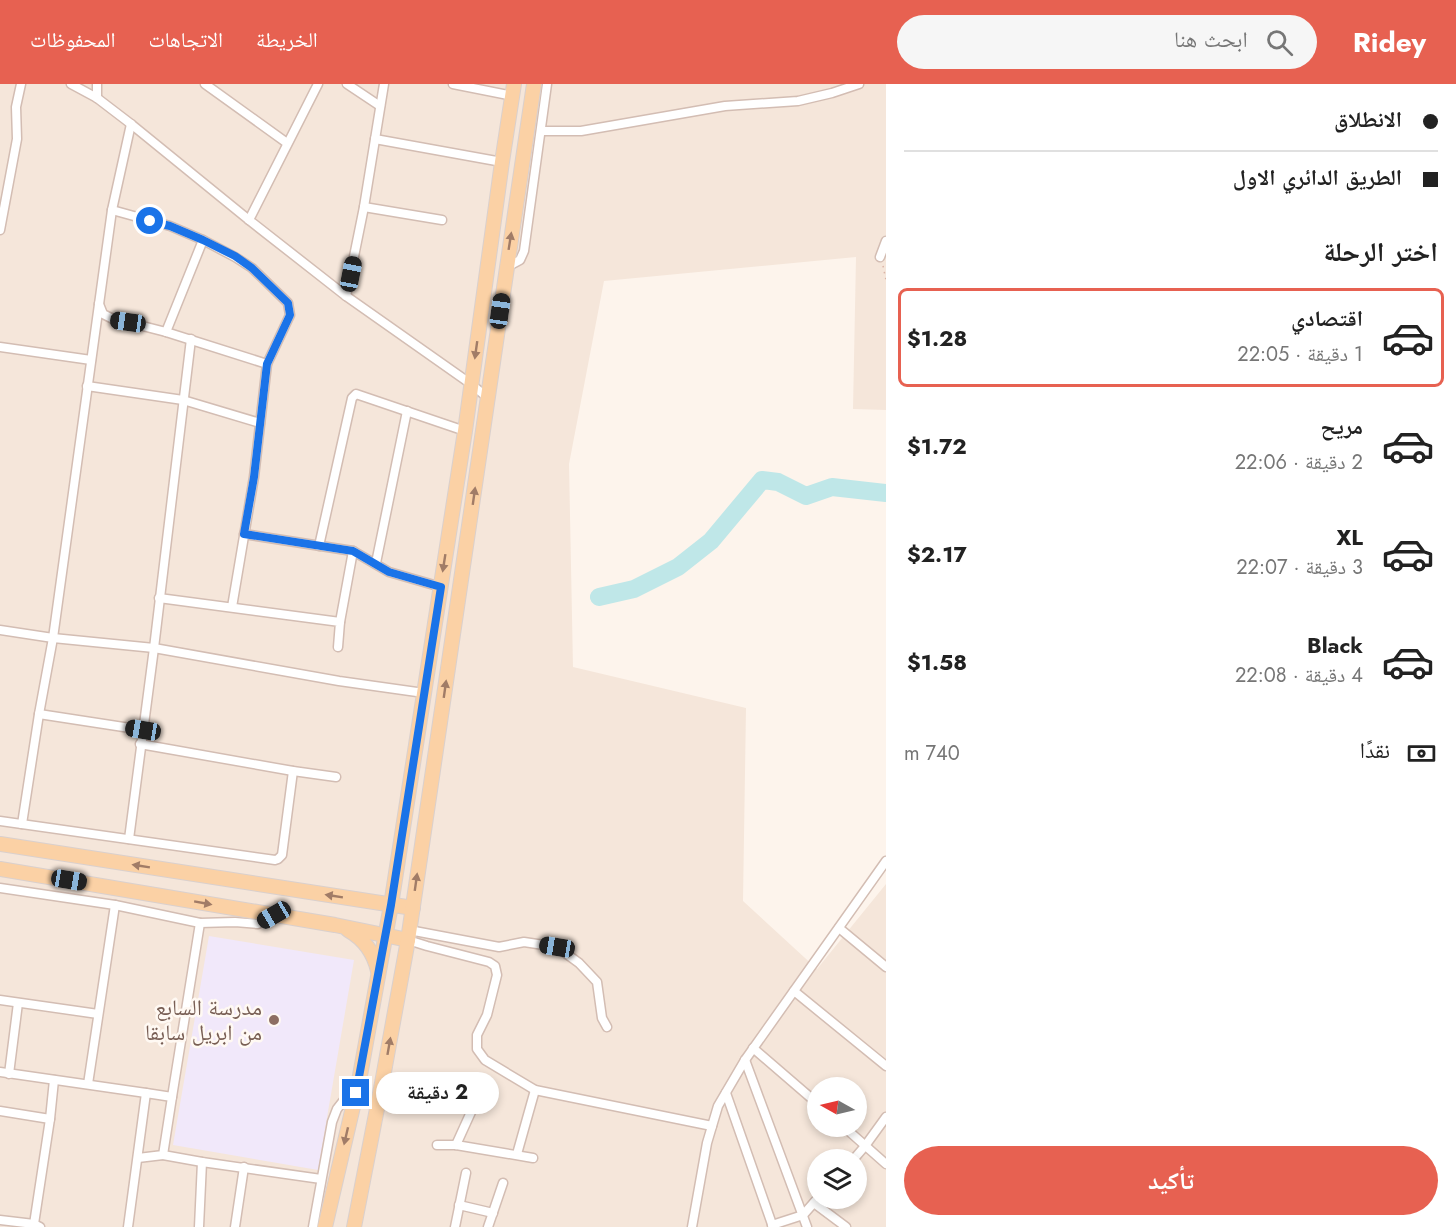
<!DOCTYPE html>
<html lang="ar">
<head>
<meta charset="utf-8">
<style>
	body { margin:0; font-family:Jost,"Noto Naskh Arabic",sans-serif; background:#f6f6f6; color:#222; direction:rtl; height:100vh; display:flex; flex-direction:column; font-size:22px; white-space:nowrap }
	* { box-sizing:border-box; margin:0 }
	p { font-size:20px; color:#767676 }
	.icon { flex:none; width:33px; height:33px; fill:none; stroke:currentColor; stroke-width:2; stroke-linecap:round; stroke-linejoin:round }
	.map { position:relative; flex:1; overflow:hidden; direction:ltr }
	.side { display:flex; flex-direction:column; background:#fff; width:570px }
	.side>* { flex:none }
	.hud { display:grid; align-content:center; height:132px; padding:0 18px; background:#fff }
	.needle { width:39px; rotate:278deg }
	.buttons { position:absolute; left:807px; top:993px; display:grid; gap:12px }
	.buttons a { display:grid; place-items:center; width:60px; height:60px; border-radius:50%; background:#fff; box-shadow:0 3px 9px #0003; font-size:30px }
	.end { position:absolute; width:27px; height:27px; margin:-14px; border:8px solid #1a73e8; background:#fff; box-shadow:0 0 0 3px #fff }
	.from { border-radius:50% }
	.bubble { position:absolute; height:42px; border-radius:21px; background:#fff; box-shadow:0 3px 9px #0003; font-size:20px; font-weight:700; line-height:42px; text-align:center; direction:rtl }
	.car { position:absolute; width:18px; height:36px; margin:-18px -9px; border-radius:8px; box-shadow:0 0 4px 2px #0007; background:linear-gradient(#222 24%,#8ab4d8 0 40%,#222 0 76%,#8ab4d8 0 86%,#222 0) }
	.hud b { display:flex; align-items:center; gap:21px; height:57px; font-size:22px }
	.hud b+b { border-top:2px solid #e0e0e0 }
	.hud i { width:15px; height:15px; background:#222 }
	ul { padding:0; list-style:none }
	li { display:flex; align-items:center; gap:18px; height:99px; margin:0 12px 9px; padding:0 6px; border:3px solid transparent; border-radius:9px }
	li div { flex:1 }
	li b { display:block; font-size:22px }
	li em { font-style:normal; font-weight:700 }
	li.active { border-color:#e76151 }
	li>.icon { width:54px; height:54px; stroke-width:1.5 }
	h2 { padding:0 18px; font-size:27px; line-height:72px }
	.pay { display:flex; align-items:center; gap:15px; height:66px; padding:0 18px; font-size:22px }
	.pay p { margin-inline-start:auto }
	.button { display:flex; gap:12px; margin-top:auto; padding:12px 18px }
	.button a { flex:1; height:69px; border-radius:36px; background:#e76151; color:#fff; font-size:24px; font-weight:700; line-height:69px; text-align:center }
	header { display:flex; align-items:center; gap:36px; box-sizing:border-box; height:84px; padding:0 30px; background:#e76151; color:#fff }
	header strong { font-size:28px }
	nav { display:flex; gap:33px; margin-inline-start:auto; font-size:21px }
	.search { width:420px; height:54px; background:#f6f6f6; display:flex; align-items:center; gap:15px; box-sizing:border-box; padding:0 21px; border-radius:33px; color:#767676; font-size:22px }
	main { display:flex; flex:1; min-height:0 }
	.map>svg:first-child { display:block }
	.residential { fill:#f5e6da; fill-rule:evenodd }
	.education { fill:#f1e8fa }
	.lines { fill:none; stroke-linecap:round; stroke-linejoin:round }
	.river { stroke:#bfe7e8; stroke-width:18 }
	.minor-casing { stroke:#d3bdb3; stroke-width:11 }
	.primary-casing { stroke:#dad0cd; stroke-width:16 }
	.path { stroke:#d9b3a5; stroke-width:1.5; stroke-dasharray:1.5 4.5; stroke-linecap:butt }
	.minor { stroke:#fff; stroke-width:8 }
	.primary { stroke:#fbd1a5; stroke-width:14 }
	.oneway { fill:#a17c67 }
	.route { stroke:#1a73e8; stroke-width:8 }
	.education-dot { fill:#8d6e63; stroke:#fff9f3; stroke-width:2 }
	.labels { text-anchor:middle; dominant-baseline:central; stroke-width:5; stroke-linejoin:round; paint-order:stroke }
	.education-label { font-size:22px; fill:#785e54; stroke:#fff9f3; text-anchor:end }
</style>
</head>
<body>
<header>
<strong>Ridey</strong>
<div class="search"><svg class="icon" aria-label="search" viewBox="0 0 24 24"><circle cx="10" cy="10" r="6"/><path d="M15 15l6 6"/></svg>ابحث هنا</div>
<nav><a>الخريطة</a><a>الاتجاهات</a><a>المحفوظات</a></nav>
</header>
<main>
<section class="side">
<div class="hud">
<b><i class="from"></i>الانطلاق</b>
<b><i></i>الطريق الدائري الاول</b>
</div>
<h2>اختر الرحلة</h2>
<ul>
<li class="active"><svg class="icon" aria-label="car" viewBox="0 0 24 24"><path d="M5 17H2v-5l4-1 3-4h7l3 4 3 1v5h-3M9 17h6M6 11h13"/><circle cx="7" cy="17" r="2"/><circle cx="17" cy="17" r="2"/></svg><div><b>اقتصادي</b><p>1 دقيقة · 22:05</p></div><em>$1.28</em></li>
<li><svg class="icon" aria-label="car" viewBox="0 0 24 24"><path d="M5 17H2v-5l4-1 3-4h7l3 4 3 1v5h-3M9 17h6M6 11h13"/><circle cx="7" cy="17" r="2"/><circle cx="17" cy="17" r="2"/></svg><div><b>مريح</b><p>2 دقيقة · 22:06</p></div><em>$1.72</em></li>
<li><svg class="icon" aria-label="car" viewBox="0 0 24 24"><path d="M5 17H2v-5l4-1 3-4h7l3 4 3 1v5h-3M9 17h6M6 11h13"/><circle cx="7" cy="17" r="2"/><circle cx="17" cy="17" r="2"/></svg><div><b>XL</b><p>3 دقيقة · 22:07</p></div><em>$2.17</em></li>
<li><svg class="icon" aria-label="car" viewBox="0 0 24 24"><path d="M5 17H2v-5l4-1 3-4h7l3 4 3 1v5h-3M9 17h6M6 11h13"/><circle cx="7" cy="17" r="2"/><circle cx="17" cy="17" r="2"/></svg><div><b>Black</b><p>4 دقيقة · 22:08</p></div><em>$1.58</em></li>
</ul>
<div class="pay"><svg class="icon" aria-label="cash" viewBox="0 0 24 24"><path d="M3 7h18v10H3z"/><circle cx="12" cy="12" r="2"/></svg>نقدًا<p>740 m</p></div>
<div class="button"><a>تأكيد</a></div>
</section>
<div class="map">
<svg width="886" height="1143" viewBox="0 0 886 1143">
	<rect width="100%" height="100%" fill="#fdf4ec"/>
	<path class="residential" d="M0,0H886V326L853,325L856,173L604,197L569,380L573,583L746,624L743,817L817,885L886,800V1143H0ZM818,1004H856V1042H818ZM818,1076H856V1114H818Z"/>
	<path class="education" d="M209,852L354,876L318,1086L173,1061Z"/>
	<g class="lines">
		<path class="river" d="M599,513L634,505L678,483L711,457L762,396L778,398L806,412L832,403L886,409"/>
		<g class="minor-casing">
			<g id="minor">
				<path d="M71,0L97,14L131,40L249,136L346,212L471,300L488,314"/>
				<path d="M205,0L287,59"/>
				<path d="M347,0L380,22"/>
				<path d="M453,0L513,12"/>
				<path d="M97,14V0"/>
				<path d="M542,47H581L725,22L798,17L832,9L859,0"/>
				<path d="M375,55L502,78"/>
				<path d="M364,123L442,136"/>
				<path d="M112,126L170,142L203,156L235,173L252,184L288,219L290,231L267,280L254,393L232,523"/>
				<path d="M249,136L318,0"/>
				<path d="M0,146L17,55L16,23L21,0"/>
				<path d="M880,173L886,157"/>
				<path d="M507,183L520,176L524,167L547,0"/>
				<path d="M346,212L364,123L384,0"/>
				<path d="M99,220L103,230L115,236L127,238L166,248L267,280"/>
				<path d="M166,248L203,156"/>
				<path d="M0,263L91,276"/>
				<path d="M87,302L183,316L260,339"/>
				<path d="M244,450L353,467L389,488L441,503"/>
				<path d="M319,462L352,314L356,310L465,347"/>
				<path d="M376,479L407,327"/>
				<path d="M159,514L340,538L338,563"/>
				<path d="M340,538L353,467"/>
				<path d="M0,546L53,554L154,564L339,597L424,609"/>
				<path d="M39,630L143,646"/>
				<path d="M140,660L293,687L336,693"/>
				<path d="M0,737L275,776L278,775L282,771L293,687"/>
				<path d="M22,740L39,630L53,554L112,126L131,40"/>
				<path d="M129,755L154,564L191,255"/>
				<path d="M0,804L115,821L200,839L235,838L258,840L273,832"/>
				<path d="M839,844L886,883"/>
				<path d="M409,846L499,863L524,858L557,863L579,879L597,898L602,934L607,943"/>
				<path d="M408,856L427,862L489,878L495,882L497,891L487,931L477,951V965L485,976L535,1006L712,1042"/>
				<path d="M794,907L886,982"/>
				<path d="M0,916L98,930"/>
				<path d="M753,964L818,1020"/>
				<path d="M745,976L807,1143"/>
				<path d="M0,988L146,1009"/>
				<path d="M9,990L18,919"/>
				<path d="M88,1000L115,821"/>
				<path d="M726,1009L773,1143"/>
				<path d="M0,1027L50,1035"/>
				<path d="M843,1042L886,1080"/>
				<path d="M437,1061H456L533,1074"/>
				<path d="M456,1061L481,1006"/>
				<path d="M517,1070L535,1006"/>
				<path d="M163,1071L202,1078L321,1095"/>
				<path d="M138,1074L163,1071L172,1013"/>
				<path d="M853,1076L865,1062L886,1033"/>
				<path d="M814,1119L846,1143"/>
				<path d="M459,1121L493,1129"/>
				<path d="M0,1136L34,1140L40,1143"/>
				<path d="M34,1140L50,1035L54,996"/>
				<path d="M772,1141L803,1131L818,1114"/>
				<path d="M128,1143L146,1009L172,1013L200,839"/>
				<path d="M199,1143L202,1078"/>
				<path d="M235,1143L244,1083"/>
				<path d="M313,1143L332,1038L337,1025L355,1002"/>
				<path d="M455,1143L466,1089"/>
				<path d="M488,1143L503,1099"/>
				<path d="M692,1143L707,1059L718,1022L745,976L886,777"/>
			</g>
		</g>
		<g class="primary-casing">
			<g id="primary">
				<path d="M0,760L413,824"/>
				<path d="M0,785L335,841L408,856"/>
				<path d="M348,846C364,855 374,869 378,887"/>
				<path d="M325,1143L359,997L391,821L465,347L502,78L514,0"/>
				<path d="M354,1143L382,999L408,856L534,0"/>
			</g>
		</g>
		<path class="path" d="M883,182L886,196"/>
		<use href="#minor" class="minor"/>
		<use href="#primary" class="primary"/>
	</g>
	<defs><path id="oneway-solid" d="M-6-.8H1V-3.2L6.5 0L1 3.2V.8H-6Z" transform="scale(1.5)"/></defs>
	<g class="oneway">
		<use href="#oneway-solid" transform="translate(510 157) rotate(-81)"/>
		<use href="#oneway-solid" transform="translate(476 266) rotate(98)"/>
		<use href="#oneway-solid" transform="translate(474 412) rotate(-82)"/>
		<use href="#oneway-solid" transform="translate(444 479) rotate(99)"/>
		<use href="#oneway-solid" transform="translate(445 605) rotate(-82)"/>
		<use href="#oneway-solid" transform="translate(141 782) rotate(-171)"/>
		<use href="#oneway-solid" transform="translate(416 798) rotate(-82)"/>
		<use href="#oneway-solid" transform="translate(334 812) rotate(-171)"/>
		<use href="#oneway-solid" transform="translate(203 819) rotate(10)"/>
		<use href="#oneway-solid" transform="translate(389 962) rotate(-80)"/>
		<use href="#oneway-solid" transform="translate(346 1052) rotate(103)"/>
	</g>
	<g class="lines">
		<path class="route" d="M150,137L170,142L203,156L235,172L252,184L288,219L290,231L267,280L254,393L244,450L353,467L389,488L441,503L391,821L356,1009"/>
	</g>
	<circle class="education-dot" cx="274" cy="936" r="6"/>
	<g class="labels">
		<g class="education-label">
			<text x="262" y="923">مدرسة السابع<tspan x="262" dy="25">من ابريل سابقا</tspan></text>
		</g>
	</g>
</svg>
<div class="buttons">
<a><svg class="needle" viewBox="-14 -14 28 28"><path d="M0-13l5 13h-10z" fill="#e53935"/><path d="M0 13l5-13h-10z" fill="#767676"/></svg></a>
<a><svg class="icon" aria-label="layers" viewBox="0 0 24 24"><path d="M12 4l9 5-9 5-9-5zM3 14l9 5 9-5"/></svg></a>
</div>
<i class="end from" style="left:150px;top:137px"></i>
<i class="end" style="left:356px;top:1009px"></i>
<div class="bubble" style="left:376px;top:988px;width:123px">2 دقيقة</div>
<i class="car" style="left:351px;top:190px;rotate:11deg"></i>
<i class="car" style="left:500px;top:227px;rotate:8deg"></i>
<i class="car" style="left:128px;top:238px;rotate:278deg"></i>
<i class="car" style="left:143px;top:646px;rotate:279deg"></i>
<i class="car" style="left:69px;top:796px;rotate:99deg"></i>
<i class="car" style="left:274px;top:831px;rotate:240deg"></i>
<i class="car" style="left:557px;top:863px;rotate:279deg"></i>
</div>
</main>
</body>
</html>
